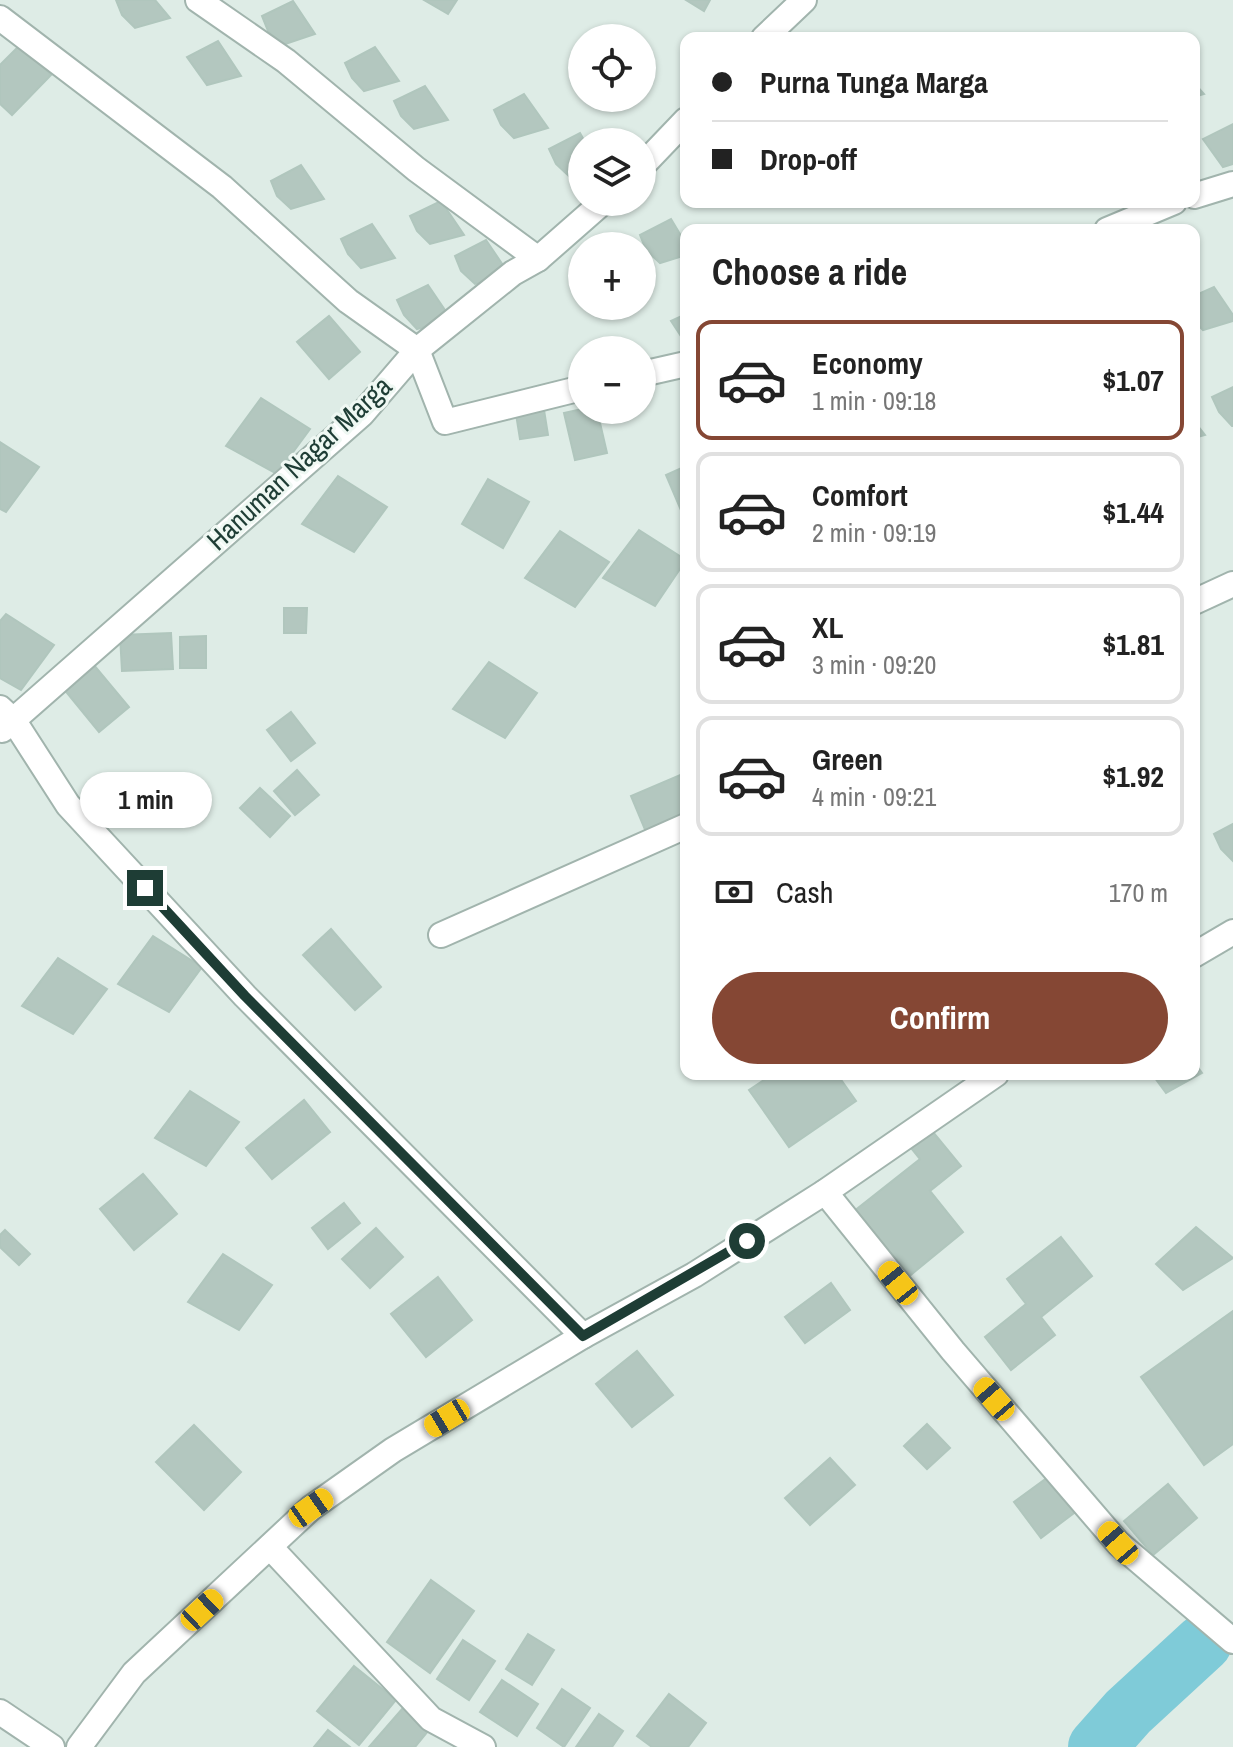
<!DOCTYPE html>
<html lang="en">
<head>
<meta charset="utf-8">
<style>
	body { margin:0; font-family:"Archivo Narrow",sans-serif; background:#f6f6f6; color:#222; height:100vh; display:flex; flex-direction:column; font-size:30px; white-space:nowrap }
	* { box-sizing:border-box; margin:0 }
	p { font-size:26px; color:#767676 }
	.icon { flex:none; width:44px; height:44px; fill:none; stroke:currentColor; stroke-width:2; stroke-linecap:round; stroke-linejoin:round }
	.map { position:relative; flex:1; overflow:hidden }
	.side { position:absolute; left:680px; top:224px; width:520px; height:856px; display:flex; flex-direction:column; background:#fff; border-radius:16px; box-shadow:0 2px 6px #0004 }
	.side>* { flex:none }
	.top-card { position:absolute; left:680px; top:32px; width:520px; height:176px; border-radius:16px; box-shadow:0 2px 6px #0004; display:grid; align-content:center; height:176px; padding:0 32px; background:#fff }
	.buttons { position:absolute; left:568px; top:24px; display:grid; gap:16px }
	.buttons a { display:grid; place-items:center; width:88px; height:88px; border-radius:50%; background:#fff; box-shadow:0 2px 6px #0004; font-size:40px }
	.end { position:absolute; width:36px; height:36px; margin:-18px; border:10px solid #1e3d35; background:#fff; box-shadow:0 0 0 4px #fff }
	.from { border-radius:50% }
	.bubble { position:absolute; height:56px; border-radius:28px; background:#fff; box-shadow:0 2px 6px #0004; font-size:26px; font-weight:700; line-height:56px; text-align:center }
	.car { position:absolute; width:24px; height:48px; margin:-24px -12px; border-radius:10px; box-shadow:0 0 6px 2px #0007; background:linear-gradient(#f5c518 24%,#345 0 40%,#f5c518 0 76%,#345 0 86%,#f5c518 0) }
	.top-card b { display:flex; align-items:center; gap:28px; height:76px; font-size:30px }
	.top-card b+b { border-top:2px solid #e0e0e0 }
	.top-card i { width:20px; height:20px; background:#222 }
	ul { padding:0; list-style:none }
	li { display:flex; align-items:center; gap:24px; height:120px; margin:0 16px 12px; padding:0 16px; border:4px solid #e0e0e0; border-radius:16px }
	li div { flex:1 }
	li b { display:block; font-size:30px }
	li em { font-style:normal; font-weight:700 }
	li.selected { border-color:#854734 }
	li>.icon { width:72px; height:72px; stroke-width:1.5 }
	h2 { padding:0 32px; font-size:36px; line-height:96px }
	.pay { display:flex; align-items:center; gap:20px; height:88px; padding:0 32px; font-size:30px }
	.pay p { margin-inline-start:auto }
	.primary-button { display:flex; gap:16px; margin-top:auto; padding:16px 32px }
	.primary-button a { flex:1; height:92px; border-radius:48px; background:#854734; color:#fff; font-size:32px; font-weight:700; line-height:92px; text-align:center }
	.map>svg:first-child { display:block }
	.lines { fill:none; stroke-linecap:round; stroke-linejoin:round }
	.river { stroke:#7fcbd8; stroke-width:58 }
	.building { fill:#b3c7bf; stroke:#b0c6bd; stroke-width:2 }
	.minor-casing { stroke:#a1b4ad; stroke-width:28 }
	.minor { stroke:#fff; stroke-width:24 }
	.route { stroke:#1e3d35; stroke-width:10 }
	.labels { text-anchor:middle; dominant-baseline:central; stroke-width:6; stroke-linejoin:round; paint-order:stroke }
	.street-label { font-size:28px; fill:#1e3d35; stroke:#eff8f3 }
</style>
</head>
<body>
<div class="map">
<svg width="1233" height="1747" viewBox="0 0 1233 1747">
	<rect width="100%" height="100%" fill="#deece6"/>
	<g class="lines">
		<path class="river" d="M1097,1747L1128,1712L1203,1643"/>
	</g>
	<g class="building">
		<path d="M116,0H155L170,18L135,28L122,15Z"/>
		<path d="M424,0H457L448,14Z"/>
		<path d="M686,0H710L704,11Z"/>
		<path d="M293,1L315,34L282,45L268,31L262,16Z"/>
		<path d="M218,41L241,76L207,85L187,57Z"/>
		<path d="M20,45L51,75L12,115L0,104V65Z"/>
		<path d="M375,47L399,81L364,91L352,78L345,63Z"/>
		<path d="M1194,83L1204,94L1194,97Z"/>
		<path d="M425,86L448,120L414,129L401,116L394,101Z"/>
		<path d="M524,94L548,128L514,138L501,125L494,110Z"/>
		<path d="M1233,124V164L1223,167L1203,139Z"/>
		<path d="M580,133L585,142H582V173L570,177L556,164L549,149Z"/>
		<path d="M301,165L324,199L291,209L277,196L271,181Z"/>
		<path d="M441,201L464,235L430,244L417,231L410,216Z"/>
		<path d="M671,219L686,244V255L660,263L646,250L640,235Z"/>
		<path d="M372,224L395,258L361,268L348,254L341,239Z"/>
		<path d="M486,240L509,274L475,284L461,271L455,256Z"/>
		<path d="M428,285L451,319L417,329L404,315L397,300Z"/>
		<path d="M1214,287L1233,315V321L1203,330L1194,321V296Z"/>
		<path d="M686,314V344L671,321Z"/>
		<path d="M329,316L360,352L329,379L297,342Z"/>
		<path d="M1233,387V426H1232L1219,412L1212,397Z"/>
		<path d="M261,398L310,429L277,474L226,446Z"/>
		<path d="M582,409L597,410L607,453L575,460L564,413Z"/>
		<path d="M544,410L548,435L520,439L516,414Z"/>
		<path d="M1194,421L1205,435L1194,438Z"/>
		<path d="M0,442L39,467L6,512L0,509Z"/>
		<path d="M686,466V522L666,475Z"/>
		<path d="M338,476L387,507L354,552L302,524Z"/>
		<path d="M488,479L529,502L503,548L462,524Z"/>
		<path d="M639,530L686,560L655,606L603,578Z"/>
		<path d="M560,531L609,562L575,607L525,578Z"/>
		<path d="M284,608H307L306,633H284Z"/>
		<path d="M6,614L54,645L21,690L0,678V621Z"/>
		<path d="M171,633L173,669L122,671L120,635Z"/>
		<path d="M206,636V668H180V637Z"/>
		<path d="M88,658L129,707L99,732L59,683Z"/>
		<path d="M489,662L537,693L505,738L453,709Z"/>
		<path d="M291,712L315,743L291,761L267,730Z"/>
		<path d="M297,770L319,795L295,815L274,791Z"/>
		<path d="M685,773L686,814L646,832L631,796Z"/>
		<path d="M260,788L290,816L270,837L240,808Z"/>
		<path d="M1233,824V861L1221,849L1214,834Z"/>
		<path d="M331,929L381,987L355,1010L303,955Z"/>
		<path d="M153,936L202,967L169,1012L118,984Z"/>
		<path d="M58,958L107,989L73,1034L22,1006Z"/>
		<path d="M1194,1062L1202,1073L1166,1093L1152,1074H1194Z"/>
		<path d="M773,1074H837L856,1101L789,1147L749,1090Z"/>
		<path d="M190,1091L239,1122L206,1166L155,1138Z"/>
		<path d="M304,1100L330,1132L272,1179L246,1148Z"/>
		<path d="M928,1126L961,1166L930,1191L963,1232L907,1278L853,1212L920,1159L907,1143Z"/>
		<path d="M143,1174L177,1214L134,1250L100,1209Z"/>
		<path d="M344,1203L360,1223L328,1249L312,1228Z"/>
		<path d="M1196,1227L1233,1258L1183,1290L1156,1264Z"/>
		<path d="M376,1228L403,1257L370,1288L342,1259Z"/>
		<path d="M5,1230L30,1254L19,1265L0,1247V1235Z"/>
		<path d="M1061,1237L1092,1276L1041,1317L1055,1335L1011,1370L985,1337L1026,1304L1007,1279Z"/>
		<path d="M223,1254L272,1285L239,1330L188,1302Z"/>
		<path d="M438,1277L472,1320L426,1357L391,1314Z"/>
		<path d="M831,1283L850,1310L805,1343L785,1317Z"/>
		<path d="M1233,1311V1444L1204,1465L1141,1377Z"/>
		<path d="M637,1351L673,1395L632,1427L596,1384Z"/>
		<path d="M927,1424L950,1448L927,1469L904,1446Z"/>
		<path d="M194,1425L241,1472L204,1510L156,1462Z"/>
		<path d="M830,1458L855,1485L810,1525L785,1498Z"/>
		<path d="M1051,1475L1078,1510L1041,1538L1014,1502Z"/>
		<path d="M1168,1484L1197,1518L1153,1555L1124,1521Z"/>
		<path d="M431,1580L474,1611L430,1673L387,1642Z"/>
		<path d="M528,1634L554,1650L532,1685L506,1669Z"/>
		<path d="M463,1640L495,1661L469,1700L437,1679Z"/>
		<path d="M354,1666L396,1700L359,1745L317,1711Z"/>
		<path d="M502,1680L538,1704L517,1736L480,1712Z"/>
		<path d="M562,1689L590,1708L564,1747L537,1728Z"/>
		<path d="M669,1694L706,1723L688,1747H652L637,1736Z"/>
		<path d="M403,1708L429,1730L415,1747H369Z"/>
		<path d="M599,1714L623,1731L612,1747H576Z"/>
		<path d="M328,1730L350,1747H314Z"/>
	</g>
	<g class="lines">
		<g class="minor-casing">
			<g id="minor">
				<path d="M198,0L286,61L416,169L538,259"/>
				<path d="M0,18L222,187L348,301L417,350L445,422L582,388"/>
				<path d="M764,38L804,0"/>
				<path d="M642,166L686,120"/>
				<path d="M1194,196L1233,184"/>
				<path d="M1107,230L1174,202"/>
				<path d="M642,374L686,364"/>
				<path d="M1194,602L1233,584"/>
				<path d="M0,708L14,721L68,805L245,996L583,1336"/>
				<path d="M2,730L362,414L417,350L513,273L538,259L603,202"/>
				<path d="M441,935L686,826"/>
				<path d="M1194,955L1233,932"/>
				<path d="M825,1192L953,1351L1118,1543L1233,1641"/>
				<path d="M270,1547L431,1719L483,1747"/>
				<path d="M0,1712L52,1747"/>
				<path d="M79,1747L134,1673L311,1508L393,1450L583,1336L694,1275L825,1192L996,1074"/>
			</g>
		</g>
		<use href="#minor" class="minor"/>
	</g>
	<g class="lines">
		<path class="route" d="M145,888L245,996L583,1336L747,1241"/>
	</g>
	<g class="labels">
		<g class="street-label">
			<text transform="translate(299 463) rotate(-43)">Hanuman Nagar Marga</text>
		</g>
	</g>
</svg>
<div class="buttons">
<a><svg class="icon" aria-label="locate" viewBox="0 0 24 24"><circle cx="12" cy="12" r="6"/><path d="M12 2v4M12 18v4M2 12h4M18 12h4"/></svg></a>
<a><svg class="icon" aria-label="layers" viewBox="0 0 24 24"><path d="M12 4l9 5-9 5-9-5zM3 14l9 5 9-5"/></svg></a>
<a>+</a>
<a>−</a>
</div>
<i class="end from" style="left:747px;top:1241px"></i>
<i class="end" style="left:145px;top:888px"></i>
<div class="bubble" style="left:80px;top:772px;width:132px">1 min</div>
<i class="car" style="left:898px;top:1283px;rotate:321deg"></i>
<i class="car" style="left:994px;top:1399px;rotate:319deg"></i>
<i class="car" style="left:447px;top:1418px;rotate:239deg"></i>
<i class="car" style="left:311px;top:1508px;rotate:55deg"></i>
<i class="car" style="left:1118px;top:1543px;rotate:319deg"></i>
<i class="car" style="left:202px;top:1610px;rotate:47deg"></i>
<div class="top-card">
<b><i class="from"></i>Purna Tunga Marga</b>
<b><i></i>Drop-off</b>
</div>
<section class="side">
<h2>Choose a ride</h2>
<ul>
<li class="selected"><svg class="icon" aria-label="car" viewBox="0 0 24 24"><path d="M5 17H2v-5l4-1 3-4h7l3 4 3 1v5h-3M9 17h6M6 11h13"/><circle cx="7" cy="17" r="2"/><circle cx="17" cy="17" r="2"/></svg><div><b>Economy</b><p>1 min · 09:18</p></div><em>$1.07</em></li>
<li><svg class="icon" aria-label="car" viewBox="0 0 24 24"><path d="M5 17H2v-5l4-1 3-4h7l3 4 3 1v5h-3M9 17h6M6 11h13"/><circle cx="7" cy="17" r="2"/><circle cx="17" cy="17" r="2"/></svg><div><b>Comfort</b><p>2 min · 09:19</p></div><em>$1.44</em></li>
<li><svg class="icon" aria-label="car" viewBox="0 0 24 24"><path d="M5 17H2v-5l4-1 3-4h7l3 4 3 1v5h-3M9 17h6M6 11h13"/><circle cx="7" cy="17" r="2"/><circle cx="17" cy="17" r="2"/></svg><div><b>XL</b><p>3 min · 09:20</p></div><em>$1.81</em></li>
<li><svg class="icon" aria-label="car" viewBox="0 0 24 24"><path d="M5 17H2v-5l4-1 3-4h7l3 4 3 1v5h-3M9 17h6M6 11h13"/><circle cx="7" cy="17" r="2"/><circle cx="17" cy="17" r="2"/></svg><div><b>Green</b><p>4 min · 09:21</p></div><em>$1.92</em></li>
</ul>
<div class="pay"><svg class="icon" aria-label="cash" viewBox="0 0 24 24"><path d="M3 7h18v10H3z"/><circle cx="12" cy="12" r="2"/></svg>Cash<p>170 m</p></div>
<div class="primary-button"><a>Confirm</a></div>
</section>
</div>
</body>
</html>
